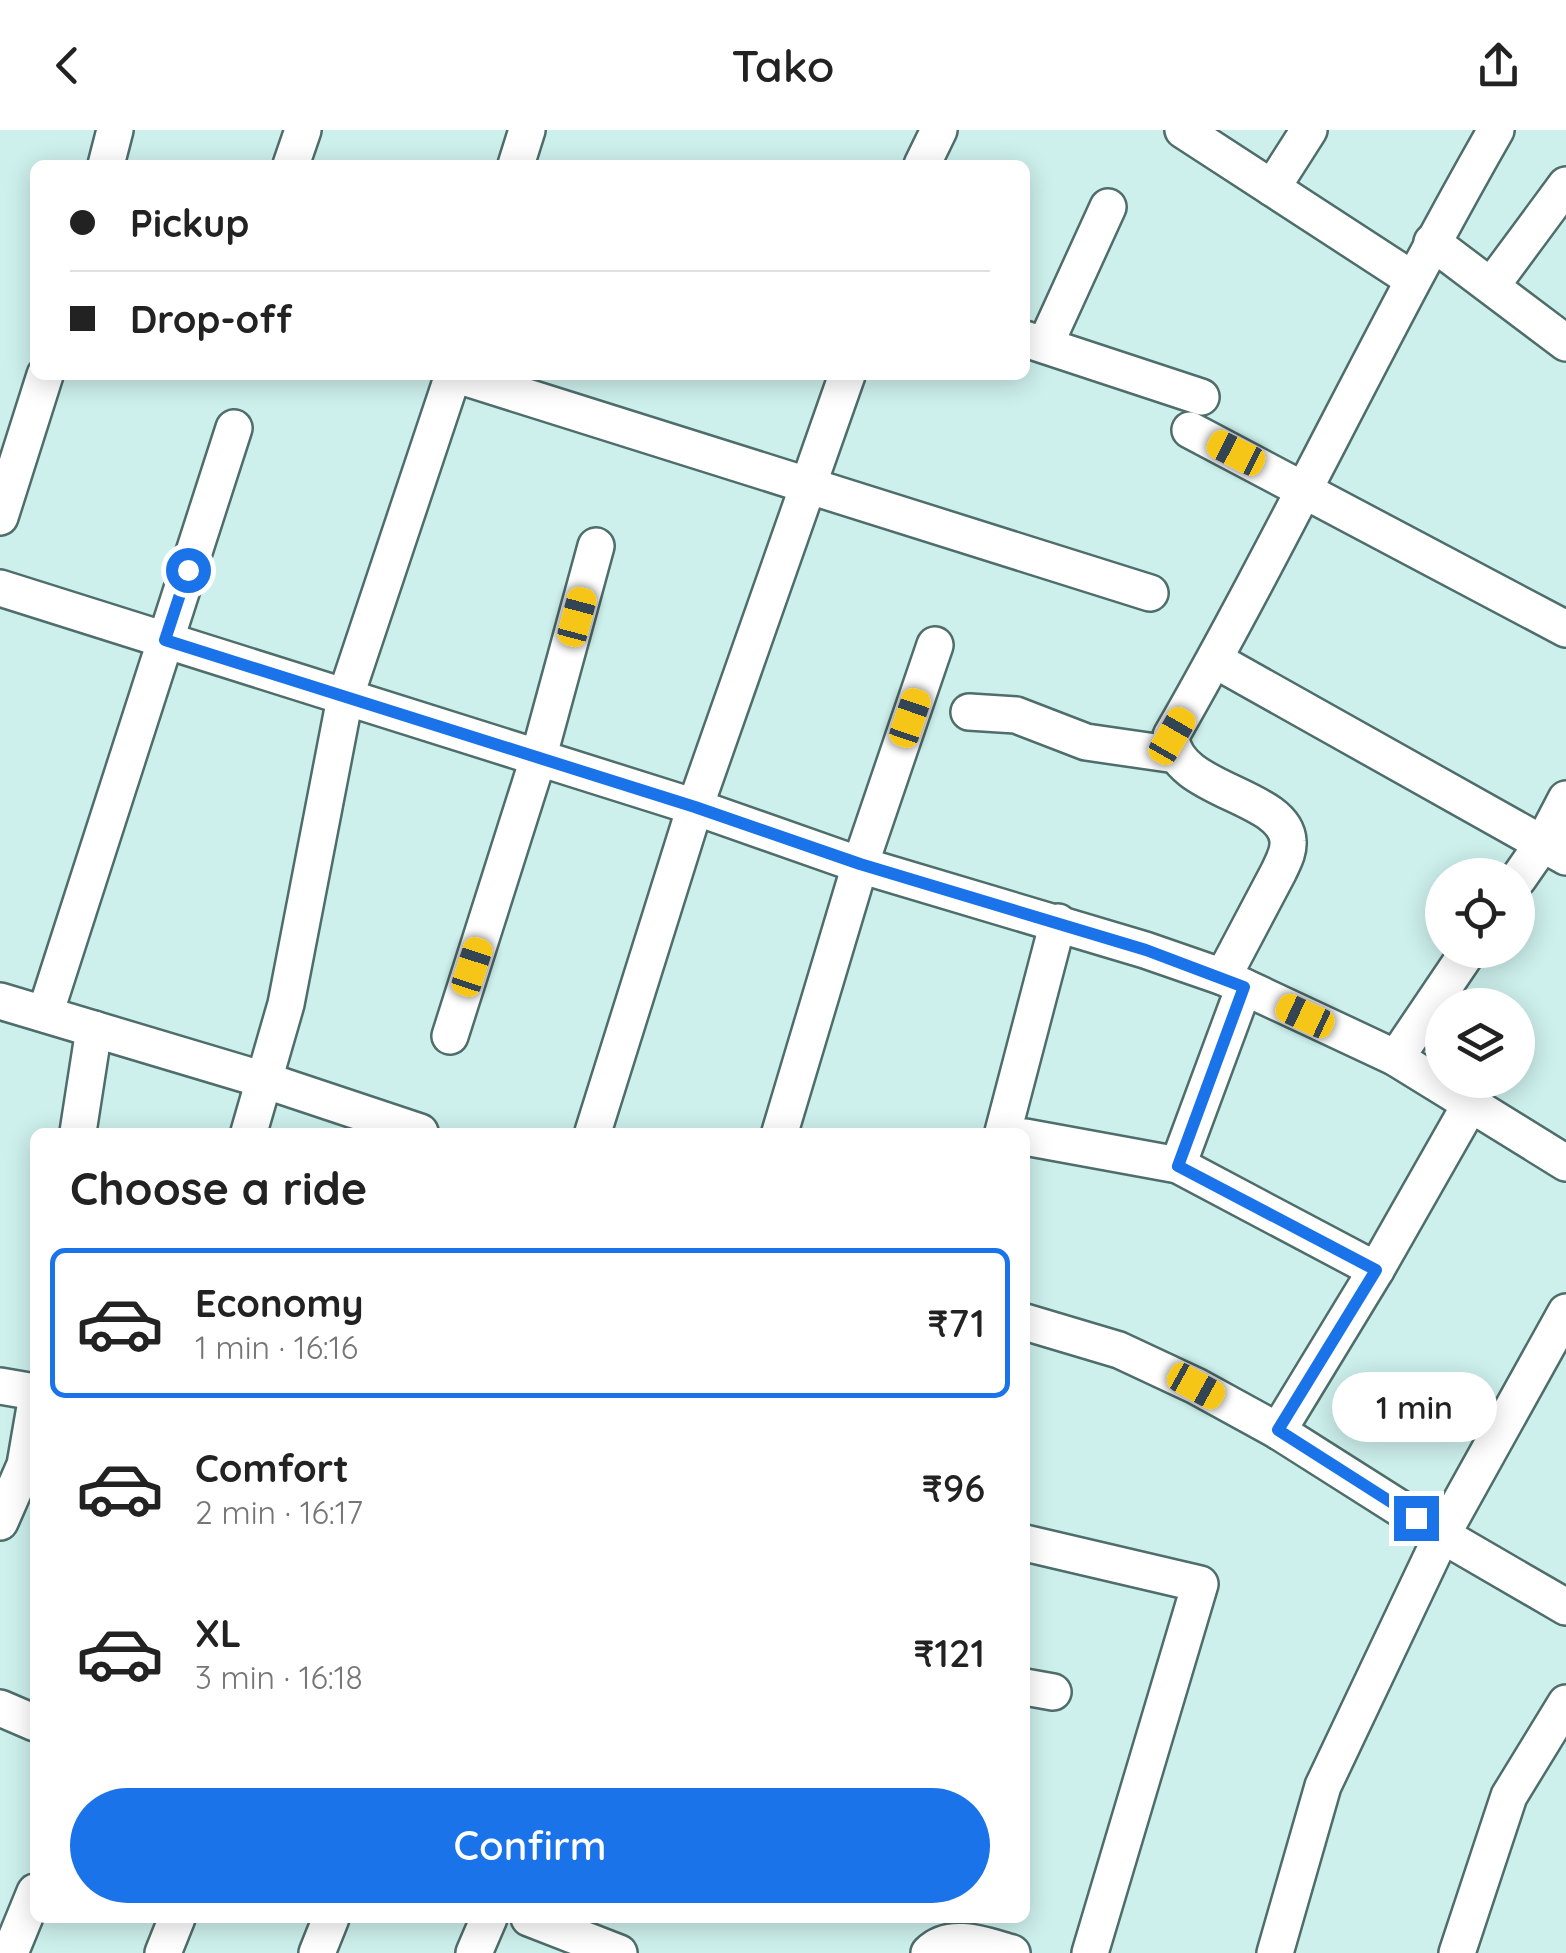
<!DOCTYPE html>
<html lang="en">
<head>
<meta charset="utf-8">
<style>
	body { margin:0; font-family:Quicksand,sans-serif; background:#f6f6f6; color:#222; height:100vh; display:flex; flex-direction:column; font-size:38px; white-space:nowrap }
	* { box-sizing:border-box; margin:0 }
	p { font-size:32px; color:#767676 }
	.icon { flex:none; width:55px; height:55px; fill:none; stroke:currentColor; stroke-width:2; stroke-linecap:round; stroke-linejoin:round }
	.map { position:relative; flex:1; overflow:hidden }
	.drawer { position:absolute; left:30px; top:998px; width:1000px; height:795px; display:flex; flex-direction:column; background:#fff; border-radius:15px; box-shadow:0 5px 25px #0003 }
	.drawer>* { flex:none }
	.banner { position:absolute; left:30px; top:30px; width:1000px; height:220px; border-radius:15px; box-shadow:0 5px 25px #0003; display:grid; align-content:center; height:220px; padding:0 40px; background:#fff }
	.controls { position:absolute; left:1425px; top:728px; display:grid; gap:20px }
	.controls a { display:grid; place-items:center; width:110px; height:110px; border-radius:50%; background:#fff; box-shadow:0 5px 25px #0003; font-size:50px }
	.end { position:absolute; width:45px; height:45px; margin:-22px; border:12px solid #1a73e8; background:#fff; box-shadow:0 0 0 5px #fff }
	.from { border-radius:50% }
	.bubble { position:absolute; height:70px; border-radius:35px; background:#fff; box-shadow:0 5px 25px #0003; font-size:32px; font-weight:600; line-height:70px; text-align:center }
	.car { position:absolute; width:30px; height:60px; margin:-30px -15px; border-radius:12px; box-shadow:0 0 8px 2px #0007; background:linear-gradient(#f5c518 24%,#345 0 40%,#f5c518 0 76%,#345 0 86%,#f5c518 0) }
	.banner b { display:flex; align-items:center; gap:35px; height:95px; font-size:38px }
	.banner b+b { border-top:2px solid #e0e0e0 }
	.banner i { width:25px; height:25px; background:#222 }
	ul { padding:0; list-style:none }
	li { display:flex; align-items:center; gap:30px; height:150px; margin:0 20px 15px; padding:0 20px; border:5px solid transparent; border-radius:15px }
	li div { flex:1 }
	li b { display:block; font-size:38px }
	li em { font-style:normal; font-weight:600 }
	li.current { border-color:#1a73e8 }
	li>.icon { width:90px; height:90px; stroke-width:1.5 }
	h2 { padding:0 40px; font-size:45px; line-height:120px }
	.action { display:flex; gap:20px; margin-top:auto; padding:20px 40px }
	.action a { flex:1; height:115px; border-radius:60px; background:#1a73e8; color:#fff; font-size:40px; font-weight:600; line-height:115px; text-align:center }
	header { display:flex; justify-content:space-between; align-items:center; height:130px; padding:0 40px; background:#fff; font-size:45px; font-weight:600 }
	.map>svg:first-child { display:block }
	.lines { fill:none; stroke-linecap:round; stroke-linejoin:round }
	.street-casing { stroke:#4e6d6b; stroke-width:40 }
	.street { stroke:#fff; stroke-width:35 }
	.route { stroke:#1a73e8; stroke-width:12 }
</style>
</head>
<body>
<header><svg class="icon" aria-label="back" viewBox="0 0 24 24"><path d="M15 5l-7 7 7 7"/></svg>Tako<svg class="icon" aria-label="share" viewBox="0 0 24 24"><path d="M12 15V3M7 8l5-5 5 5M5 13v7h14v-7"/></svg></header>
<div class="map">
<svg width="1566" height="1823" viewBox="0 0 1566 1823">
	<rect width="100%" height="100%" fill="#cdf0ed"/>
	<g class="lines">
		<g class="street-casing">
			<g id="street">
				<path d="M1183,0L1412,149"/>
				<path d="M106,35L115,0"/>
				<path d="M291,35L303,0"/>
				<path d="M516,35L527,0"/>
				<path d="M922,35L939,0"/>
				<path d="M1272,58L1309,0"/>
				<path d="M1432,112L1566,213"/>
				<path d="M1492,155L1566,55"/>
				<path d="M1025,209L1201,267"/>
				<path d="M1045,215L1108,77"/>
				<path d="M457,245L1150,463"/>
				<path d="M1190,300L1566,499"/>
				<path d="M0,387L45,245"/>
				<path d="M0,458L695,677L860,735L1145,820L1223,847L1396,928L1566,1033"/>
				<path d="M1215,530L1566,727"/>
				<path d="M969,582L1016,585L1086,612L1176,625"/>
				<path d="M1518,749L1543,713L1566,669"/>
				<path d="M1223,847L1279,741C1283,732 1289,722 1288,711C1285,664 1174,662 1171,606C1285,407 1382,199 1496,0"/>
				<path d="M0,871L264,950L420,1002"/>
				<path d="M45,884L234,298"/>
				<path d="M450,906L538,629L596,416"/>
				<path d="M1396,928L1469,820"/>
				<path d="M78,1002L94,899"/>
				<path d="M249,1002L286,874L345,568L453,245"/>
				<path d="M593,1002L695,677L847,245"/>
				<path d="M780,1002L860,735L935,515"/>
				<path d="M1003,1002L1058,792"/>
				<path d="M1025,1007L1178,1035L1376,1140"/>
				<path d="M1178,1035L1244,857"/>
				<path d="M1025,1192L1119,1220L1196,1256L1278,1301L1442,1405L1566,1477"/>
				<path d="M0,1256L35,1262"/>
				<path d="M1278,1301L1376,1140L1471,973"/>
				<path d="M0,1392L25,1335L35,1277"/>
				<path d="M1025,1413L1200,1454L1090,1823"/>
				<path d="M1025,1557L1053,1562"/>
				<path d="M0,1578L35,1593"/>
				<path d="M529,1788L619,1823"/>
				<path d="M10,1823L35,1762"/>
				<path d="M163,1823L177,1788"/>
				<path d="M317,1823L331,1788"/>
				<path d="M474,1823L489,1788"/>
				<path d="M929,1823C951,1801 986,1816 1012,1823"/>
				<path d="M1275,1823L1323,1656L1442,1405L1566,1182"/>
				<path d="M1457,1823L1509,1666L1566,1573"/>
			</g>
		</g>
		<use href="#street" class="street"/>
	</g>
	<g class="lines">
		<path class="route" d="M188,440L165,510L695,677L860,734L1146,820L1244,857L1178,1036L1376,1140L1278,1300L1416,1388"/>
	</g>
</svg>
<div class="controls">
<a><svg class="icon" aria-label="locate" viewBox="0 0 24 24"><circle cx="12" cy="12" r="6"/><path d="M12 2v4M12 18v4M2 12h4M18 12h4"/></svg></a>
<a><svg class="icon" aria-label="layers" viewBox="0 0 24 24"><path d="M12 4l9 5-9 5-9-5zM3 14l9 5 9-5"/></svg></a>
</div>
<i class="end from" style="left:188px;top:440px"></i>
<i class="end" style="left:1416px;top:1388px"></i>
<div class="bubble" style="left:1332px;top:1242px;width:165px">1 min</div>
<i class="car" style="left:1236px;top:323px;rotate:297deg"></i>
<i class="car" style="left:577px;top:487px;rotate:15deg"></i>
<i class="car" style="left:910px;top:588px;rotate:19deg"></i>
<i class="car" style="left:1172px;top:606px;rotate:30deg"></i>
<i class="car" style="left:472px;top:837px;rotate:18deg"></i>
<i class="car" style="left:1305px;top:886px;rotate:295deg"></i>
<i class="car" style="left:1196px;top:1256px;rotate:119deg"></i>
<div class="banner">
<b><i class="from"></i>Pickup</b>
<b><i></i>Drop-off</b>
</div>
<section class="drawer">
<h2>Choose a ride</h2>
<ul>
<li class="current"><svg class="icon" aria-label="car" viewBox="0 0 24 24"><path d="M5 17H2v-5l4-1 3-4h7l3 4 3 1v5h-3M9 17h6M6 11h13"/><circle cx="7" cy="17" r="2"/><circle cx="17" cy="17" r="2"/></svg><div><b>Economy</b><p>1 min · 16:16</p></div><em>₹71</em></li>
<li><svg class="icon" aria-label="car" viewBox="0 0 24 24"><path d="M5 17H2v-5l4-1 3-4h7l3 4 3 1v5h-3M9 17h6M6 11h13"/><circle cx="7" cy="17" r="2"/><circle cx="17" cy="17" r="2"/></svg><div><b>Comfort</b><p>2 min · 16:17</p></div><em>₹96</em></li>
<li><svg class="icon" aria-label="car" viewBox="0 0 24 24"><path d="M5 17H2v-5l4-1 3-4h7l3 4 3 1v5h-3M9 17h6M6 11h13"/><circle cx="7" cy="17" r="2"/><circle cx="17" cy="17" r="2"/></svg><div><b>XL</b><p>3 min · 16:18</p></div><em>₹121</em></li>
</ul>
<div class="action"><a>Confirm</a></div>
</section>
</div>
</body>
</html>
